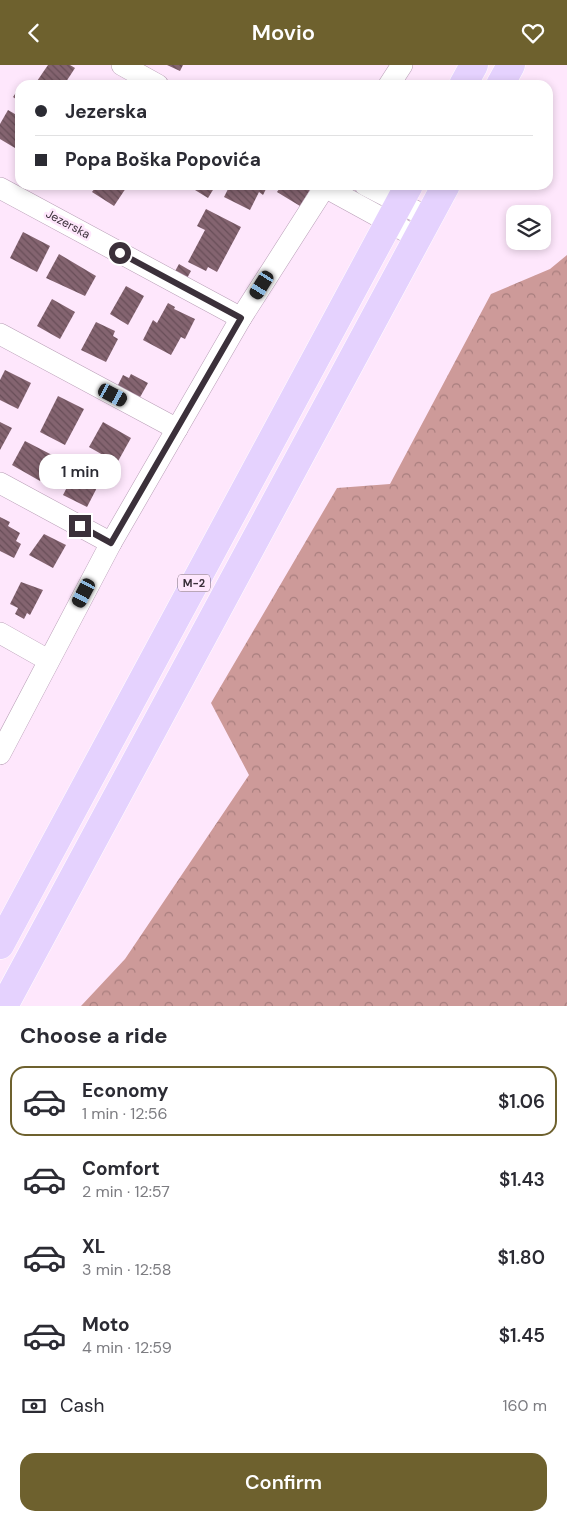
<!DOCTYPE html>
<html lang="en">
<head>
<meta charset="utf-8">
<style>
	body { margin:0; font-family:"DM Sans",sans-serif; background:#f2f2f3; color:#2b2b33; height:100vh; display:flex; flex-direction:column; font-size:19px; white-space:nowrap }
	* { box-sizing:border-box; margin:0 }
	p { font-size:16px; color:#7c7c81 }
	.icon { flex:none; width:28px; height:28px; fill:none; stroke:currentColor; stroke-width:2; stroke-linecap:round; stroke-linejoin:round }
	.map { position:relative; height:941px; overflow:hidden }
	.drawer { display:flex; flex-direction:column; background:#fff; flex:1 }
	.drawer>* { flex:none }
	.hud { position:absolute; left:15px; top:15px; width:538px; height:110px; border-radius:15px; box-shadow:0 2px 8px #0003; display:grid; align-content:center; height:110px; padding:0 20px; background:#fff }
	.tools { position:absolute; left:506px; top:140px; display:grid; gap:10px }
	.tools a { display:grid; place-items:center; width:45px; height:45px; border-radius:10px; background:#fff; box-shadow:0 2px 8px #0003; font-size:25px }
	.end { position:absolute; width:22px; height:22px; margin:-11px; border:6px solid #3b303a; background:#fff; box-shadow:0 0 0 2px #fff }
	.from { border-radius:50% }
	.bubble { position:absolute; height:35px; border-radius:15px; background:#fff; box-shadow:0 2px 8px #0003; font-size:16px; font-weight:600; line-height:35px; text-align:center }
	.car { position:absolute; width:15px; height:30px; margin:-15px -8px; border-radius:6px; box-shadow:0 0 4px 1px #0007; background:linear-gradient(#222 24%,#8ab4d8 0 40%,#222 0 76%,#8ab4d8 0 86%,#222 0) }
	.hud b { display:flex; align-items:center; gap:18px; height:48px; font-size:19px }
	.hud b+b { border-top:1px solid #e1e1e2 }
	.hud i { width:12px; height:12px; background:#2b2b33 }
	ul { padding:0; list-style:none }
	li { display:flex; align-items:center; gap:15px; height:70px; margin:0 10px 8px; padding:0 10px; border:2px solid transparent; border-radius:15px }
	li div { flex:1 }
	li b { display:block; font-size:19px }
	li em { font-style:normal; font-weight:600 }
	li.selected { border-color:#6e612e }
	li>.icon { width:45px; height:45px; stroke-width:1.5 }
	h2 { padding:0 20px; font-size:22px; line-height:60px }
	.pay { display:flex; align-items:center; gap:12px; height:55px; padding:0 20px; font-size:19px }
	.pay p { margin-inline-start:auto }
	.primary-button { display:flex; gap:10px; margin-top:auto; padding:10px 20px }
	.primary-button a { flex:1; height:58px; border-radius:15px; background:#6e612e; color:#fff; font-size:20px; font-weight:600; line-height:58px; text-align:center }
	header { display:flex; justify-content:space-between; align-items:center; height:65px; padding:0 20px; background:#6e612e; color:#fff; font-size:22px; font-weight:600 }
	.map>svg:first-child { display:block }
	.forest { fill:url(#forest-crowns) }
	.building { fill:url(#building-back-hatch) }
	.lines { fill:none; stroke-linecap:round; stroke-linejoin:round }
	.street-casing { stroke:#b89eb6; stroke-width:22 }
	.primary-casing { stroke:#fff; stroke-width:29 }
	.street { stroke:#fff; stroke-width:21 }
	.primary { stroke:#e5d2fe; stroke-width:28 }
	.route { stroke:#3b303a; stroke-width:6 }
	.labels { text-anchor:middle; dominant-baseline:central; stroke-width:5; stroke-linejoin:round; paint-order:stroke }
	.shield { fill:#fee7fc; stroke:#766774; stroke-width:1 }
	.shield-label { font-size:11px; font-weight:bold; fill:#3b303a }
	.street-label { font-size:12px; fill:#3b303a; stroke:#fee7fc }
</style>
</head>
<body>
<header><svg class="icon" aria-label="back" viewBox="0 0 24 24"><path d="M15 5l-7 7 7 7"/></svg>Movio<svg class="icon" aria-label="heart" viewBox="0 0 24 24"><path d="M12 20l-8-8c-3-5 5-10 8-4 3-6 11-1 8 4z"/></svg></header>
<div class="map">
<svg width="567" height="941" viewBox="0 0 567 941">
	<defs>
		<pattern id="forest-crowns" width="20" height="18" patternUnits="userSpaceOnUse" patternTransform="scale(1.25)"><rect width="20" height="18" fill="#cd9a99"/><path d="M2 6a3 3 0 1 1 6 0M12 15a3 3 0 1 1 6 0" fill="none" stroke="#a87e7e"/></pattern>
		<pattern id="building-back-hatch" width="6" height="6" patternUnits="userSpaceOnUse" patternTransform="scale(1.25)"><rect width="6" height="6" fill="#846470"/><path d="M-1 5l2 2M0 0l6 6M5-1l2 2" fill="none" stroke="#684e58"/></pattern>
	</defs>
	<rect width="100%" height="100%" fill="#fee7fc"/>
	<path class="forest" d="M567,190V941H81L125,894L249,710L211,638L337,423L390,419L491,229L550,204Z"/>
	<g class="building">
		<path d="M48,0H70L75,3L64,20H37L35,19Z"/>
		<path d="M167,0H183L180,6Z"/>
		<path d="M20,22V37L13,32Z"/>
		<path d="M8,45L20,52V75L15,83L0,74V59Z"/>
		<path d="M97,120H128L114,141L92,127Z"/>
		<path d="M198,120H216L208,133L195,125Z"/>
		<path d="M230,120H268L263,130L259,127L250,145L224,132Z"/>
		<path d="M282,120H313L300,141L277,127Z"/>
		<path d="M206,144L241,162L217,207L208,202L206,206L188,197L205,165L197,161Z"/>
		<path d="M23,167L50,181L37,207L10,193Z"/>
		<path d="M59,189L96,211L85,231L46,213Z"/>
		<path d="M179,199L191,206L186,215L174,208Z"/>
		<path d="M126,221L144,231L128,260L110,249Z"/>
		<path d="M52,234L75,247L60,274L37,261Z"/>
		<path d="M168,238L175,242L174,244L195,254L185,274L181,272L171,290L143,275L153,255L157,258Z"/>
		<path d="M96,257L115,266L113,271L118,274L106,297L81,285Z"/>
		<path d="M5,305L31,318L18,344L0,335V315Z"/>
		<path d="M131,309L148,318L139,334L117,322L123,310L129,313Z"/>
		<path d="M58,331L84,344L65,380L40,367Z"/>
		<path d="M0,357L12,363L0,385Z"/>
		<path d="M103,357L131,373L117,398L89,382Z"/>
		<path d="M25,376L54,391L40,416L12,400Z"/>
		<path d="M80,397L90,402L88,406L102,413L87,442L63,430Z"/>
		<path d="M0,452L10,457L8,461L20,468L16,476L21,479L14,493L0,486Z"/>
		<path d="M44,469L66,480L53,503L29,490Z"/>
		<path d="M21,517L43,525L30,550L27,548L24,554L15,549L18,543L10,539Z"/>
	</g>
	<g class="lines">
		<g class="street-casing">
			<g id="street">
				<path d="M122,0L158,20"/>
				<path d="M389,20L402,0"/>
				<path d="M365,120L429,153"/>
				<path d="M325,122L418,173"/>
				<path d="M0,123L241,253"/>
				<path d="M0,269L177,364"/>
				<path d="M0,418L111,478"/>
				<path d="M0,568L48,595"/>
				<path d="M0,689L111,478L241,253L326,120"/>
			</g>
		</g>
		<g class="primary-casing">
			<g id="primary">
				<path d="M463,20L474,0"/>
				<path d="M500,20L511,0"/>
				<path d="M0,880L409,120"/>
				<path d="M4,941L446,120"/>
			</g>
		</g>
		<use href="#street" class="street"/>
		<use href="#primary" class="primary"/>
	</g>
	<g class="lines">
		<path class="route" d="M80,461L111,478L241,253L120,188"/>
	</g>
	<g class="labels">
		<rect class="shield" x="178" y="509.5" width="32" height="17" rx="4"/>
		<g class="shield-label">
			<text x="194" y="518">M-2</text>
		</g>
		<g class="street-label">
			<text transform="translate(68 159) rotate(28)">Jezerska</text>
		</g>
	</g>
</svg>
<div class="tools">
<a><svg class="icon" aria-label="layers" viewBox="0 0 24 24"><path d="M12 4l9 5-9 5-9-5zM3 14l9 5 9-5"/></svg></a>
</div>
<i class="end from" style="left:120px;top:188px"></i>
<i class="end" style="left:80px;top:461px"></i>
<div class="bubble" style="left:39px;top:389px;width:82px">1 min</div>
<i class="car" style="left:262px;top:220px;rotate:212deg"></i>
<i class="car" style="left:113px;top:330px;rotate:118deg"></i>
<i class="car" style="left:84px;top:528px;rotate:208deg"></i>
<div class="hud">
<b><i class="from"></i>Jezerska</b>
<b><i></i>Popa Boška Popovića</b>
</div>
</div>
<section class="drawer">
<h2>Choose a ride</h2>
<ul>
<li class="selected"><svg class="icon" aria-label="car" viewBox="0 0 24 24"><path d="M5 17H2v-5l4-1 3-4h7l3 4 3 1v5h-3M9 17h6M6 11h13"/><circle cx="7" cy="17" r="2"/><circle cx="17" cy="17" r="2"/></svg><div><b>Economy</b><p>1 min · 12:56</p></div><em>$1.06</em></li>
<li><svg class="icon" aria-label="car" viewBox="0 0 24 24"><path d="M5 17H2v-5l4-1 3-4h7l3 4 3 1v5h-3M9 17h6M6 11h13"/><circle cx="7" cy="17" r="2"/><circle cx="17" cy="17" r="2"/></svg><div><b>Comfort</b><p>2 min · 12:57</p></div><em>$1.43</em></li>
<li><svg class="icon" aria-label="car" viewBox="0 0 24 24"><path d="M5 17H2v-5l4-1 3-4h7l3 4 3 1v5h-3M9 17h6M6 11h13"/><circle cx="7" cy="17" r="2"/><circle cx="17" cy="17" r="2"/></svg><div><b>XL</b><p>3 min · 12:58</p></div><em>$1.80</em></li>
<li><svg class="icon" aria-label="car" viewBox="0 0 24 24"><path d="M5 17H2v-5l4-1 3-4h7l3 4 3 1v5h-3M9 17h6M6 11h13"/><circle cx="7" cy="17" r="2"/><circle cx="17" cy="17" r="2"/></svg><div><b>Moto</b><p>4 min · 12:59</p></div><em>$1.45</em></li>
</ul>
<div class="pay"><svg class="icon" aria-label="cash" viewBox="0 0 24 24"><path d="M3 7h18v10H3z"/><circle cx="12" cy="12" r="2"/></svg>Cash<p>160 m</p></div>
<div class="primary-button"><a>Confirm</a></div>
</section>
</body>
</html>
